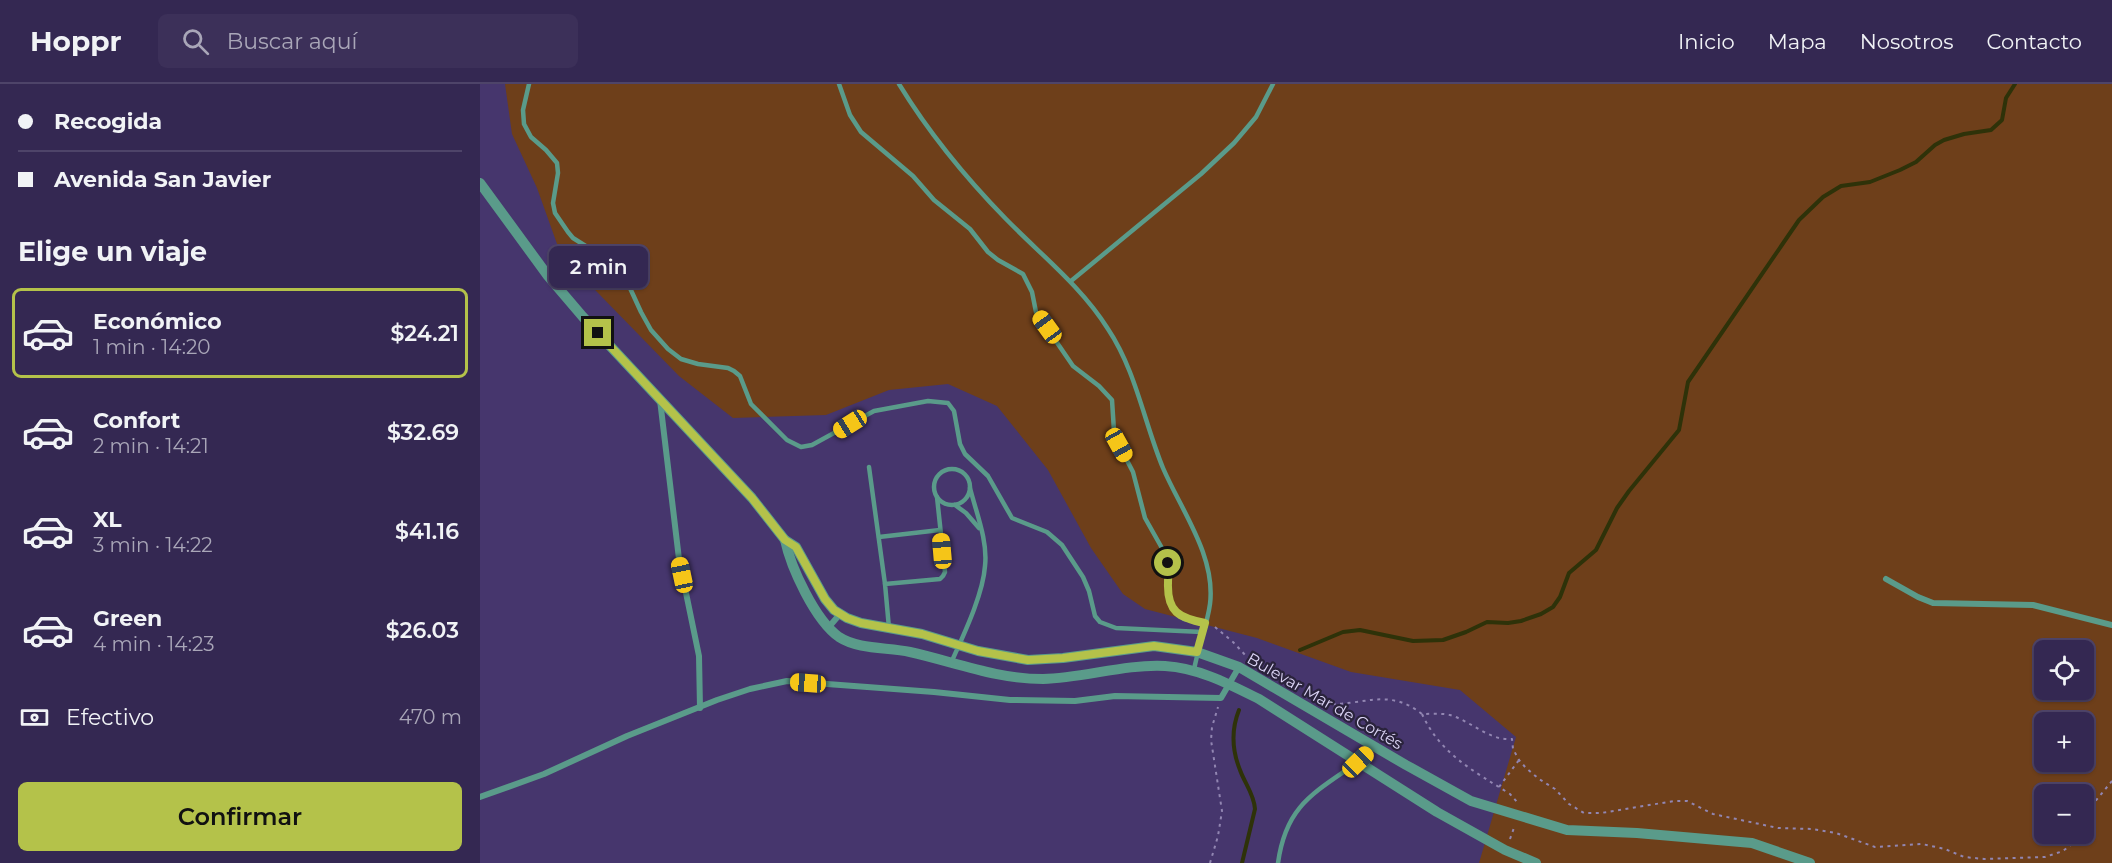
<!DOCTYPE html>
<html lang="es">
<head>
<meta charset="utf-8">
<style>
	body { margin:0; font-family:Montserrat,sans-serif; background:#3c3059; color:#f1f3f6; height:100vh; display:flex; flex-direction:column; font-size:22px; white-space:nowrap }
	* { box-sizing:border-box; margin:0 }
	p { font-size:20px; color:#a9a6b8 }
	.icon { flex:none; width:33px; height:33px; fill:none; stroke:currentColor; stroke-width:2; stroke-linecap:round; stroke-linejoin:round }
	.map { position:relative; flex:1; overflow:hidden }
	.details { display:flex; flex-direction:column; background:#342852; width:480px }
	.details>* { flex:none }
	.banner { display:grid; align-content:center; height:132px; padding:0 18px; background:#342852 }
	.controls { position:absolute; left:1554px; top:556px; display:grid; gap:12px }
	.controls a { display:grid; place-items:center; width:60px; height:60px; border-radius:9px; background:#342852; box-shadow:0 2px 4px #0004,0 0 0 2px #4e4469; font-size:30px }
	.end { position:absolute; width:27px; height:27px; margin:-14px; border:8px solid #b4c24a; background:#111; box-shadow:0 0 0 3px #111 }
	.from { border-radius:50% }
	.bubble { position:absolute; height:42px; border-radius:9px; background:#342852; box-shadow:0 2px 4px #0004,0 0 0 2px #4e4469; font-size:20px; font-weight:600; line-height:42px; text-align:center }
	.car { position:absolute; width:18px; height:36px; margin:-18px -9px; border-radius:8px; box-shadow:0 0 4px 2px #0007; background:linear-gradient(#f5c518 24%,#345 0 40%,#f5c518 0 76%,#345 0 86%,#f5c518 0) }
	.banner b { display:flex; align-items:center; gap:21px; height:57px; font-size:22px }
	.banner b+b { border-top:2px solid #4e4469 }
	.banner i { width:15px; height:15px; background:#f1f3f6 }
	ul { padding:0; list-style:none }
	li { display:flex; align-items:center; gap:18px; height:90px; margin:0 12px 9px; padding:0 6px; border:3px solid transparent; border-radius:9px }
	li div { flex:1 }
	li b { display:block; font-size:22px }
	li em { font-style:normal; font-weight:600 }
	li.current { border-color:#b4c24a }
	li>.icon { width:54px; height:54px; stroke-width:1.5 }
	h2 { padding:0 18px; font-size:27px; line-height:72px }
	.pay { display:flex; align-items:center; gap:15px; height:66px; padding:0 18px; font-size:22px }
	.pay p { margin-inline-start:auto }
	.cta { display:flex; gap:12px; margin-top:auto; padding:12px 18px }
	.cta a { flex:1; height:69px; border-radius:9px; background:#b4c24a; color:#111; font-size:24px; font-weight:600; line-height:69px; text-align:center }
	header { display:flex; align-items:center; gap:36px; box-sizing:border-box; height:84px; padding:0 30px; background:#342852; border-bottom:2px solid #4e4469 }
	header strong { font-size:28px }
	nav { display:flex; gap:33px; margin-inline-start:auto; font-size:21px }
	.search { width:420px; height:54px; background:#3c3059; display:flex; align-items:center; gap:15px; box-sizing:border-box; padding:0 21px; border-radius:9px; color:#a9a6b8; font-size:22px }
	main { display:flex; flex:1; min-height:0 }
	.map>svg:first-child { display:block }
	.green { fill:#6e3f1a; fill-rule:evenodd }
	.lines { fill:none; stroke-linecap:round; stroke-linejoin:round }
	.stream { stroke:#2e3209; stroke-width:4 }
	.path { stroke:#9286b2; stroke-width:2; stroke-dasharray:3 4.5; stroke-linecap:butt }
	.service { stroke:#5a9b8a; stroke-width:4.5 }
	.minor { stroke:#5a9b8a; stroke-width:6 }
	.tertiary { stroke:#5a9b8a; stroke-width:10 }
	.route { stroke:#b4c24a; stroke-width:8 }
	.labels { text-anchor:middle; dominant-baseline:central; stroke-width:4.5; stroke-linejoin:round; paint-order:stroke }
	.street-label { font-size:16px; fill:#dad3f4; stroke:#2a233c }
</style>
</head>
<body>
<header>
<strong>Hoppr</strong>
<div class="search"><svg class="icon" aria-label="search" viewBox="0 0 24 24"><circle cx="10" cy="10" r="6"/><path d="M15 15l6 6"/></svg>Buscar aquí</div>
<nav><a>Inicio</a><a>Mapa</a><a>Nosotros</a><a>Contacto</a></nav>
</header>
<main>
<section class="details">
<div class="banner">
<b><i class="from"></i>Recogida</b>
<b><i></i>Avenida San Javier</b>
</div>
<h2>Elige un viaje</h2>
<ul>
<li class="current"><svg class="icon" aria-label="car" viewBox="0 0 24 24"><path d="M5 17H2v-5l4-1 3-4h7l3 4 3 1v5h-3M9 17h6M6 11h13"/><circle cx="7" cy="17" r="2"/><circle cx="17" cy="17" r="2"/></svg><div><b>Económico</b><p>1 min · 14:20</p></div><em>$24.21</em></li>
<li><svg class="icon" aria-label="car" viewBox="0 0 24 24"><path d="M5 17H2v-5l4-1 3-4h7l3 4 3 1v5h-3M9 17h6M6 11h13"/><circle cx="7" cy="17" r="2"/><circle cx="17" cy="17" r="2"/></svg><div><b>Confort</b><p>2 min · 14:21</p></div><em>$32.69</em></li>
<li><svg class="icon" aria-label="car" viewBox="0 0 24 24"><path d="M5 17H2v-5l4-1 3-4h7l3 4 3 1v5h-3M9 17h6M6 11h13"/><circle cx="7" cy="17" r="2"/><circle cx="17" cy="17" r="2"/></svg><div><b>XL</b><p>3 min · 14:22</p></div><em>$41.16</em></li>
<li><svg class="icon" aria-label="car" viewBox="0 0 24 24"><path d="M5 17H2v-5l4-1 3-4h7l3 4 3 1v5h-3M9 17h6M6 11h13"/><circle cx="7" cy="17" r="2"/><circle cx="17" cy="17" r="2"/></svg><div><b>Green</b><p>4 min · 14:23</p></div><em>$26.03</em></li>
</ul>
<div class="pay"><svg class="icon" aria-label="cash" viewBox="0 0 24 24"><path d="M3 7h18v10H3z"/><circle cx="12" cy="12" r="2"/></svg>Efectivo<p>470 m</p></div>
<div class="cta"><a>Confirmar</a></div>
</section>
<div class="map">
<svg width="1632" height="779" viewBox="0 0 1632 779">
	<rect width="100%" height="100%" fill="#46366d"/>
	<path class="green" d="M25,0H1632V779H999L1036,653L980,606L871,588L777,554L665,525L643,510L611,464L568,386L517,322L468,300L409,306L346,331L253,334L199,292L81,171L57,104L32,50ZM1564,567H1604V606H1564ZM1564,639H1604V678H1564ZM1564,711H1604V750H1564Z"/>
	<g class="lines">
		<g class="stream">
			<path d="M820,566L863,548L880,546L933,557L963,556L986,548L1007,538L1028,539L1041,537L1061,530L1073,523L1080,513L1089,489L1116,466L1137,424L1149,407L1199,346L1208,298L1319,136L1343,113L1361,102L1390,98L1420,86L1436,78L1455,61L1464,56L1484,50L1511,46L1522,36L1526,14L1535,0"/>
			<path d="M759,626C751,646 752,666 760,686C765,700 774,710 775,725L762,779"/>
		</g>
		<g class="path">
			<path d="M735,543L753,558L768,574"/>
			<path d="M845,620C883,622 908,603 942,630C951,630 961,629 970,631C991,637 1009,657 1032,655L1033,665L1039,676L1046,684L1059,695L1075,705L1089,720L1104,729H1121L1194,717H1207L1233,730L1298,744L1332,745L1356,749L1395,763L1442,760L1465,765L1484,773L1504,775L1565,773L1583,767L1597,756L1600,750"/>
			<path d="M942,630C961,671 994,687 1030,710L1037,718"/>
			<path d="M1019,703L1039,676"/>
			<path d="M1604,744L1613,720L1632,697"/>
			<path d="M1030,755L1035,741"/>
			<path d="M730,779L738,752L742,727L731,656L732,643L738,623"/>
		</g>
		<g class="service">
			<path d="M49,0L43,26L44,40L51,53L66,66L77,79L78,89L73,119L75,129L88,148L93,154L136,181L144,191L161,228L171,246L188,265L201,275L218,280L248,284L254,287L260,292L271,320L307,356L321,363L332,361L394,327L448,317L468,319L474,327L480,360L485,370L508,392L532,434L567,448L582,461L603,493L609,507L615,532L620,538L636,544L722,548"/>
			<path d="M359,0L370,31L381,48L433,92L454,116L490,145L508,168L518,176L543,190L552,208L556,228L593,282L619,302L632,316L634,347L639,361L653,388L665,434L687,473L689,485L687,496L689,517L693,525L704,535L725,539"/>
			<path d="M419,0C449,49 486,94 526,135C561,171 601,202 628,245C656,287 664,338 683,384C701,426 736,472 730,520C727,542 718,563 714,586"/>
			<path d="M591,197L721,90L754,59L776,33L793,0"/>
			<path d="M389,383L405,500"/>
			<circle cx="472" cy="403" r="18"/>
			<path d="M475,421L486,429L499,444"/>
			<path d="M399,453L460,446"/>
			<path d="M409,544L405,500L460,495L463,492L465,488L457,413"/>
			<path d="M471,579C483,552 503,511 505,482C508,457 496,428 490,404"/>
			<path d="M798,779C806,721 834,709 878,678"/>
		</g>
		<g class="minor">
			<path d="M180,316L199,475L219,572L220,624"/>
			<path d="M1406,495L1438,513L1453,519L1553,521L1632,541"/>
			<path d="M348,544L360,530"/>
			<path d="M0,713L64,690L147,652L237,616L270,605L307,597L454,608L530,616L595,617L635,612L741,614L759,583"/>
		</g>
		<g class="tertiary">
			<path d="M0,99L68,192L103,233L272,414L305,456L316,463L345,515L354,526L367,534L381,539L442,550L498,567L548,576L583,574L674,562L717,568L759,583L926,681L991,717L1087,746L1157,749L1272,759L1330,779"/>
			<path d="M305,456C311,484 335,536 359,553C379,566 408,563 430,568C475,578 516,595 563,595C604,594 644,580 685,582C719,584 749,600 779,615L957,728L1025,766L1056,779"/>
		</g>
	</g>
	<g class="lines">
		<path class="route" d="M118,249L272,414L305,456L316,463L345,515L354,526L367,534L381,539L442,550L498,567L548,576L583,574L674,562L717,568L725,539C699,534 687,528 688,499C688,492 689,486 688,479"/>
	</g>
	<g class="labels">
		<g class="street-label">
			<text transform="translate(845 617) rotate(30)">Bulevar Mar de Cortés</text>
		</g>
	</g>
</svg>
<div class="controls">
<a><svg class="icon" aria-label="locate" viewBox="0 0 24 24"><circle cx="12" cy="12" r="6"/><path d="M12 2v4M12 18v4M2 12h4M18 12h4"/></svg></a>
<a>+</a>
<a>−</a>
</div>
<i class="end from" style="left:688px;top:479px"></i>
<i class="end" style="left:118px;top:249px"></i>
<div class="bubble" style="left:69px;top:162px;width:99px">2 min</div>
<i class="car" style="left:567px;top:243px;rotate:324deg"></i>
<i class="car" style="left:370px;top:340px;rotate:238deg"></i>
<i class="car" style="left:639px;top:361px;rotate:151deg"></i>
<i class="car" style="left:462px;top:467px;rotate:355deg"></i>
<i class="car" style="left:202px;top:491px;rotate:348deg"></i>
<i class="car" style="left:328px;top:599px;rotate:274deg"></i>
<i class="car" style="left:878px;top:678px;rotate:46deg"></i>
</div>
</main>
</body>
</html>
